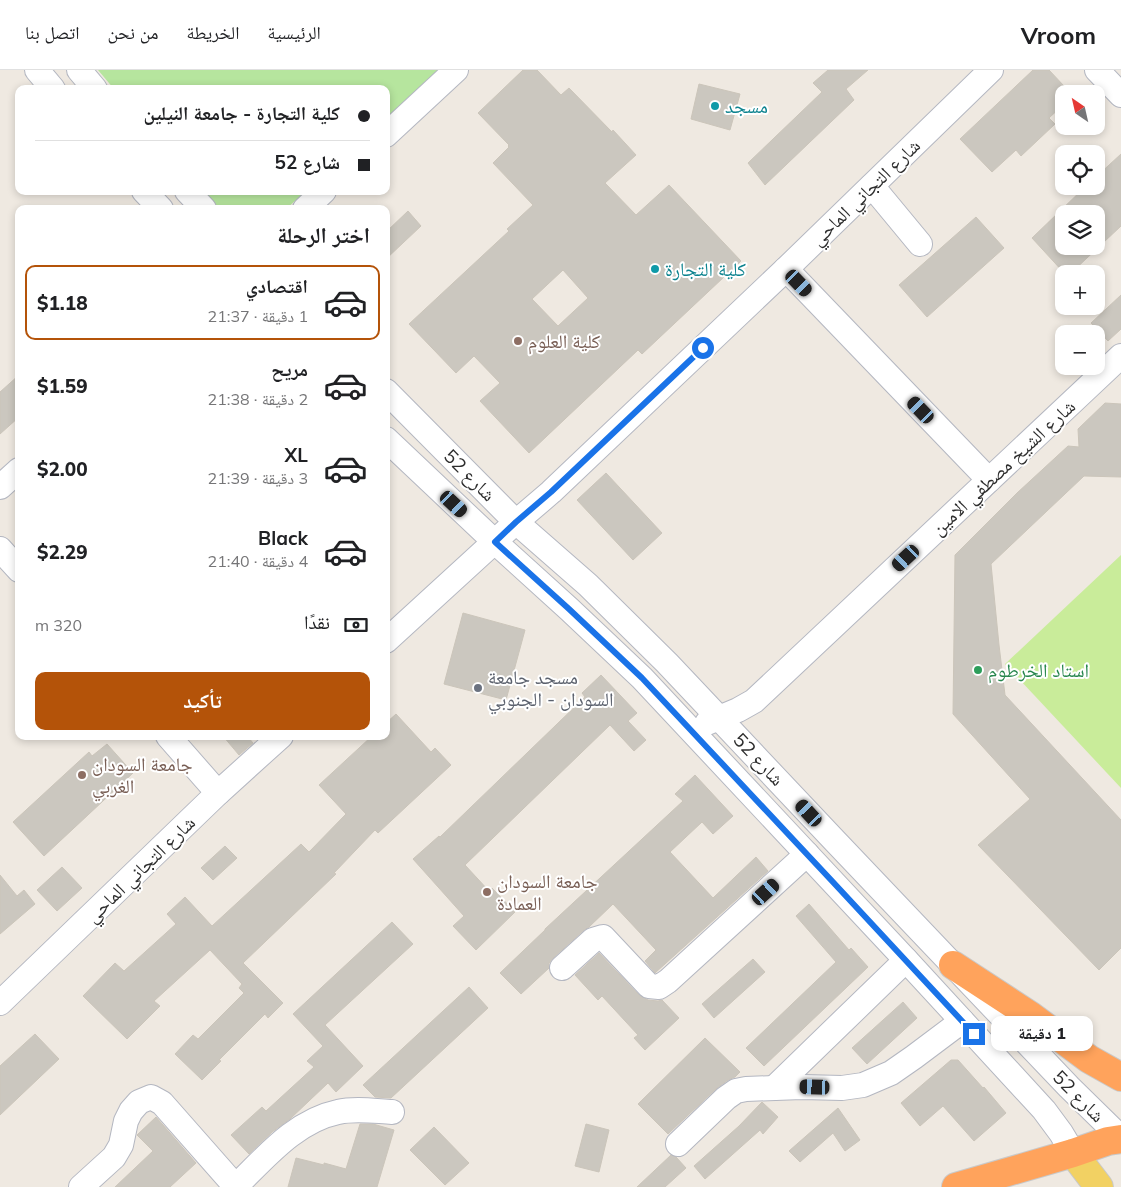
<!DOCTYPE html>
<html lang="ar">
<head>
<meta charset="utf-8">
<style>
	body { margin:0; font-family:Mulish,"Noto Naskh Arabic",sans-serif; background:#f2f2f2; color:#202124; direction:rtl; height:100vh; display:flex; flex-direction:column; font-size:19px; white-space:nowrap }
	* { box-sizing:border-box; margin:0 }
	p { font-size:16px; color:#757577 }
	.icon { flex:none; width:28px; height:28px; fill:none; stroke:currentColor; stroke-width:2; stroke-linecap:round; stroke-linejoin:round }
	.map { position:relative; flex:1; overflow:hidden; direction:ltr }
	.side { position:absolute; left:15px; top:135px; width:375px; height:535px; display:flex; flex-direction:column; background:#fff; border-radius:10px; box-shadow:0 2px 8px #0003; direction:rtl }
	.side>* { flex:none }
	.banner { position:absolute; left:15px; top:15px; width:375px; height:110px; border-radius:10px; box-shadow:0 2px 8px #0003; direction:rtl; display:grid; align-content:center; height:110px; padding:0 20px; background:#fff }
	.needle { width:32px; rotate:326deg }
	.fabs { position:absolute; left:1055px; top:15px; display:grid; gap:10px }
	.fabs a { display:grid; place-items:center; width:50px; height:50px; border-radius:10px; background:#fff; box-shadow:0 2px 8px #0003; font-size:25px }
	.end { position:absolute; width:22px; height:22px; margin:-11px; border:6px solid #1a73e8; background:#fff; box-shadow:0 0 0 2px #fff }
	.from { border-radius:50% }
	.bubble { position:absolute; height:35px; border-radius:10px; background:#fff; box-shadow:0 2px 8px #0003; font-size:16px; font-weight:800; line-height:35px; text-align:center; direction:rtl }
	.car { position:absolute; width:15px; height:30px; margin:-15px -8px; border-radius:6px; box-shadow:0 0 4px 1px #0007; background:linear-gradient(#222 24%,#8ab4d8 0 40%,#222 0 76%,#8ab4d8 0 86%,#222 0) }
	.banner b { display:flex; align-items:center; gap:18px; height:48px; font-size:19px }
	.banner b+b { border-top:1px solid #e0e0e0 }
	.banner i { width:12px; height:12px; background:#202124 }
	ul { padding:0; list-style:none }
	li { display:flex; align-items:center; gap:15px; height:75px; margin:0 10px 8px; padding:0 10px; border:2px solid transparent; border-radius:10px }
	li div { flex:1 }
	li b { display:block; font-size:19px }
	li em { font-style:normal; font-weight:800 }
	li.selected { border-color:#b45309 }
	li>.icon { width:45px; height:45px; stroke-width:1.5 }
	h2 { padding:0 20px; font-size:22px; line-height:60px }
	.pay { display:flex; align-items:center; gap:12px; height:55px; padding:0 20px; font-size:19px }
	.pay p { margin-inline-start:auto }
	.action { display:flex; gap:10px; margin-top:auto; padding:10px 20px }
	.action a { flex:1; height:58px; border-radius:10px; background:#b45309; color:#fff; font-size:20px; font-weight:800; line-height:58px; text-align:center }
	header { display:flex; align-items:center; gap:30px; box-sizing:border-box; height:70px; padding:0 25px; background:#fff; border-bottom:1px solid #e0e0e0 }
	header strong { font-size:24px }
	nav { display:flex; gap:28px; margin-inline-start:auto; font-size:18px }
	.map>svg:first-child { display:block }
	.green { fill:#b6e59e }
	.pitch { fill:#c9ec9a }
	.building { fill:#cbc7bf; stroke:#cbc5ba; fill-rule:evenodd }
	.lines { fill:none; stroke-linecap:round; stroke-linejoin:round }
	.minor-casing { stroke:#b4b7c1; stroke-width:26 }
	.major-casing { stroke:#c9c9c9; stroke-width:30 }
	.highway-casing { stroke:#c9c9c9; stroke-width:30 }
	.minor { stroke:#fff; stroke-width:24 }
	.major { stroke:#f2d163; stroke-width:28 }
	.highway { stroke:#ffa35c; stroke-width:28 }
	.route { stroke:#1a73e8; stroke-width:6 }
	.culture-dot { fill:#0f9aa8; stroke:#fff; stroke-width:2 }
	.education-dot { fill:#8d6e63; stroke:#fff; stroke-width:2 }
	.leisure-dot { fill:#2e9e5b; stroke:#fff; stroke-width:2 }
	.worship-dot { fill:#6b7280; stroke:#fff; stroke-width:2 }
	.labels { text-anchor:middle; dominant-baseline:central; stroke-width:4; stroke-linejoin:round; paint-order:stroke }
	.culture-label { font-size:19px; fill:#0d838f; stroke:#fff; text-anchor:start }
	.street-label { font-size:19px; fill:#2e2e2e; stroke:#fff }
	.education-label { font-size:19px; fill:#785e54; stroke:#fff; text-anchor:start }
	.leisure-label { font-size:19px; fill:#27864d; stroke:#fff; text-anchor:start }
	.worship-label { font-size:19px; fill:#5b616d; stroke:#fff; text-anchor:start }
</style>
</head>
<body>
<header>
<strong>Vroom</strong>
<nav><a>الرئيسية</a><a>الخريطة</a><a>من نحن</a><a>اتصل بنا</a></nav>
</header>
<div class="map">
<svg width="1121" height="1117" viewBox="0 0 1121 1117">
	<rect width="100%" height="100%" fill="#efe9e1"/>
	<g class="green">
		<path d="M98,0H444L386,51V19H114Z"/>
		<path d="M203,121H306L286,139H218Z"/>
	</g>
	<path class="pitch" d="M1121,485V718L1005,594Z"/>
	<g class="building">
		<path d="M523,0H537L561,25L569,18L612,62L613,60L636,85L605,113L636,145L669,115L741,191L642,284L638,280L529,383L480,331L500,313L474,286L456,303L409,254L509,161L507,159L533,135L493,93L509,77L508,76L509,75L478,43ZM563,200L588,228L558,256L532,229Z"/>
		<path d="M828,0H868L846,19L854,30L765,115L748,93L822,22L813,13Z"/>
		<path d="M1033,0H1049L1064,16V34L1049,48L1055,54L1021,86L1016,80L992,102L960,69Z"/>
		<path d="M699,14L740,24L730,60L691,49Z"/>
		<path d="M1121,84V156L1070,204H1065L1032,168L1086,116H1096V107ZM1064,144H1096V176H1064Z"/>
		<path d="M408,141L421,156L386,189V162Z"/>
		<path d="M976,147L1004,178L927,247L899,215Z"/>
		<path d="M1121,225V259L1108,271L1091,253Z"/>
		<path d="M19,305V347L0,364V322Z"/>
		<path d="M1105,333L1121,334V407L1084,406L991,494L999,575L1005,625L1121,750V878L1099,900L978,775L1030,729L953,644L955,485L1017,423L1068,376L1079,377L1078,359Z"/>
		<path d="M606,403L662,463L633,490L577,430Z"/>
		<path d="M463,543L525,560L506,630L444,614Z"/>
		<path d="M601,605L637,643L628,651L646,670L634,681L610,655L465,795L489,821L492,818L515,842L476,880L453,856L464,846L413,789L439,766L440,767L585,627L582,623Z"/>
		<path d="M396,644L431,682L435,678L451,695L378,763L375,760L334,803L336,804L243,893L283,933L268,948L265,944L219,990L221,991L202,1010L175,984L193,965L198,969L244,923L239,918L242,914L210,880L154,931L160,936L127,969L83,926L115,893L124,901L176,854L167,844L185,827L212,856L301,774L309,782L346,744L319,715L372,666H386V653Z"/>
		<path d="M223,666H247L253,673L239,685Z"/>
		<path d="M107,674L133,703L44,786L13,752L89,682L92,686Z"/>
		<path d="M695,705L733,746L713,764L702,752L670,782L713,828L756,787L768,801L655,903L645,891L656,880L613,834L589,857L584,860L553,888L549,893V898L521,924L500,903L545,860V859L683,731L675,724Z"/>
		<path d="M225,776L237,788L213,810L201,798Z"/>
		<path d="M62,797L82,818L57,841L37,820Z"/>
		<path d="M0,805L17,826L24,820L35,834L0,864Z"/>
		<path d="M809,834L849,880L851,878L868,897L764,996L746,978L836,892L796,846Z"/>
		<path d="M392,852L413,874L325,955L363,996L336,1022L328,1013L290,1049L272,1062L249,1084L231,1065L262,1037L266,1041L314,997L307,991L323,976L293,944Z"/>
		<path d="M599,883L639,925L648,930L658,931L662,930L679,948L645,980L634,968L638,965L602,926L598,930L575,905Z"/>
		<path d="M753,889L765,902L714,948L702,934Z"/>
		<path d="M469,917L488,938L391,1028L375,1027L363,1015Z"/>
		<path d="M903,932L917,948L867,994L852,978Z"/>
		<path d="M35,964L59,989L0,1045V996Z"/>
		<path d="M705,968L740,1002L735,1007L728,1010L717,1018L668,1064L638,1034Z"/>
		<path d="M951,990H958L983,1018L984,1017L1006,1043L974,1071L943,1036L920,1056L901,1033Z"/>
		<path d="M762,1032L778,1047L763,1064L760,1060L705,1109L694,1096L739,1056Z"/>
		<path d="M838,1038L860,1070L845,1081L833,1063L800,1092L789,1081Z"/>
		<path d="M156,1047L196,1093L170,1117H115L153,1081L137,1065Z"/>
		<path d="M360,1054H373L394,1060L377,1117H288L296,1088L324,1095V1093L346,1099Z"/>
		<path d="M586,1054L609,1060L599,1102L575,1096Z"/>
		<path d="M434,1057L469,1093L445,1115L410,1080Z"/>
		<path d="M671,1085L676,1087L686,1098L665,1117H637Z"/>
	</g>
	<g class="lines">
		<g class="minor-casing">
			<g id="minor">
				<path d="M37,0L53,19"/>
				<path d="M79,0L95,19"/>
				<path d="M1097,0L1121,25"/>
				<path d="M386,65L456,0"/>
				<path d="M872,116L920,174"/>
				<path d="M144,121L161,139"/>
				<path d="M187,121L204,139"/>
				<path d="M305,139L324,121"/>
				<path d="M786,199L989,410"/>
				<path d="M386,321L516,452L588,515L667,593L834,770L1069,1017L1121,1068"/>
				<path d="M386,369L495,472L569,539L642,608L906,890L1044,1040L1061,1063L1073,1083"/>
				<path d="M0,417L19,400"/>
				<path d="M0,479L19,500"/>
				<path d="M386,571L516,452L551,422L786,199L991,0"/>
				<path d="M707,653L738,640L754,631L1121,286"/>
				<path d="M168,666L218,723"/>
				<path d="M562,898L593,870L603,867L649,916L659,917L668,911L807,784"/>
				<path d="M0,933L218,723L281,666"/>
				<path d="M774,1018L906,890"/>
				<path d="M678,1074L726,1028L736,1021L746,1019L802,1017L842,1018L863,1015L891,1003L914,987L962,951"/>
				<path d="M81,1117L114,1087L121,1075L126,1051L131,1041L139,1032L151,1027L162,1033L236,1117"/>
				<path d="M235,1117C265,1088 295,1051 338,1042C355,1038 374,1041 392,1042"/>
			</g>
		</g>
		<g class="major-casing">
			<path id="major" d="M1073,1083L1099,1117"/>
		</g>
		<g class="highway-casing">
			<g id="highway">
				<path d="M953,895L1031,946L1089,989L1121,1007"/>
				<path d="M956,1117L1073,1083L1108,1071L1121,1069"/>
			</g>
		</g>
		<use href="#minor" class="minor"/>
		<use href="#major" class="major"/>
		<use href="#highway" class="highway"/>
	</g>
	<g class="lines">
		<path class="route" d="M703,278L551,422L516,452L495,472L569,539L642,608L832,811L974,964"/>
	</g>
	<g class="culture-dot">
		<circle cx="715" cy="36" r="5"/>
		<circle cx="655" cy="199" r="5"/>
	</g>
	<g class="education-dot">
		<circle cx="518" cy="271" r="5"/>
		<circle cx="82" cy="705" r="5"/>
		<circle cx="487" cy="822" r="5"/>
	</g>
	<circle class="leisure-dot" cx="978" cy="600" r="5"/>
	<circle class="worship-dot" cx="478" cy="618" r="5"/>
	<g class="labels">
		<g class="culture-label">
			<text x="725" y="36">مسجد</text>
			<text x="665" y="199">كلية التجارة</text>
		</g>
		<g class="street-label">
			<text transform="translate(865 122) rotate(-44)">شارع التجاني الماحي</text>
			<text transform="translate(1003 397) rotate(-43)">شارع الشيخ مصطفي الامين</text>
			<text transform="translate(470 405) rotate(45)">شارع 52</text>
			<text transform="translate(759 689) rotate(47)">شارع 52</text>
			<text transform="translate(140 799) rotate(-44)">شارع التجاني الماحي</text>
			<text transform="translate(1079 1026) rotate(45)">شارع 52</text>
		</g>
		<g class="education-label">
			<text x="528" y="271">كلية العلوم</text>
			<text x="92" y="694">جامعة السودان<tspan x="92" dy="22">الغربي</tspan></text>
			<text x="497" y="811">جامعة السودان<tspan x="497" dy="22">العمادة</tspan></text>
		</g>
		<g class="leisure-label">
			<text x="988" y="600">استاد الخرطوم</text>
		</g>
		<g class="worship-label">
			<text x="488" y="607">مسجد جامعة<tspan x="488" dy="22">السودان - الجنوبي</tspan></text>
		</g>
	</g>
</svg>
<div class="fabs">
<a><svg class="needle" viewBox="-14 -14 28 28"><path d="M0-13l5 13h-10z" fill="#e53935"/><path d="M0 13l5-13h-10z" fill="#757577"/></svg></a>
<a><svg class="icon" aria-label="locate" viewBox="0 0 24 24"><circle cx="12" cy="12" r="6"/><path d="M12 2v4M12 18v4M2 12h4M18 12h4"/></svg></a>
<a><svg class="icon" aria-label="layers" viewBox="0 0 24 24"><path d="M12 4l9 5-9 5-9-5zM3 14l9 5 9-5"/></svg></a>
<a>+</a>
<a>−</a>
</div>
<i class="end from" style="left:703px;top:278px"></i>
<i class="end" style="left:974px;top:964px"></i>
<div class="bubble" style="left:991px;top:946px;width:102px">1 دقيقة</div>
<i class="car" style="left:799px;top:213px;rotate:136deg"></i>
<i class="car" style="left:921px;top:340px;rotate:316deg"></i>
<i class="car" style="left:454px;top:434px;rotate:133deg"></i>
<i class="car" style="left:906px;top:488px;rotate:227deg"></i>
<i class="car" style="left:809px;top:743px;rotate:317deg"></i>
<i class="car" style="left:766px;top:822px;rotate:48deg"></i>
<i class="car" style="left:815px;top:1017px;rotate:272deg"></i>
<div class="banner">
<b><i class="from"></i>كلية التجارة - جامعة النيلين</b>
<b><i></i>شارع 52</b>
</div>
<section class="side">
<h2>اختر الرحلة</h2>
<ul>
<li class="selected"><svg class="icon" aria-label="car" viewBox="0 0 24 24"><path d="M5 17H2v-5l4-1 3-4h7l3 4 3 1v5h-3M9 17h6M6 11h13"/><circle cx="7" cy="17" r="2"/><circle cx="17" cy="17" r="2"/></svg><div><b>اقتصادي</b><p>1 دقيقة · 21:37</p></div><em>$1.18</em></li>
<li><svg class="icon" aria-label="car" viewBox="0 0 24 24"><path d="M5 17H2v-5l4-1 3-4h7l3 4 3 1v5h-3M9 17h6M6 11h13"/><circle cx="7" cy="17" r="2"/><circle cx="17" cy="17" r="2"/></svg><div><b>مريح</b><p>2 دقيقة · 21:38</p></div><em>$1.59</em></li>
<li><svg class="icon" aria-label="car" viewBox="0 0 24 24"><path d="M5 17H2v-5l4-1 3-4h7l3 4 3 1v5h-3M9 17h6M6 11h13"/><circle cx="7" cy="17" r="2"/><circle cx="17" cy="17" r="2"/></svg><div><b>XL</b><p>3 دقيقة · 21:39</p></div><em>$2.00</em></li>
<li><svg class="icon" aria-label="car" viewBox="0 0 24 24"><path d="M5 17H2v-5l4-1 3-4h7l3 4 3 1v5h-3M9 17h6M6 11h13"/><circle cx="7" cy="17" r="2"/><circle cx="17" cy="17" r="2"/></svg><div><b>Black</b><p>4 دقيقة · 21:40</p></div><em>$2.29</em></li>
</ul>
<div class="pay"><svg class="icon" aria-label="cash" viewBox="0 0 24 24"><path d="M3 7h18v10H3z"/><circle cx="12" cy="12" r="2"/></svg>نقدًا<p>320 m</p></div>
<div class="action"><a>تأكيد</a></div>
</section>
</div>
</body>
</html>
